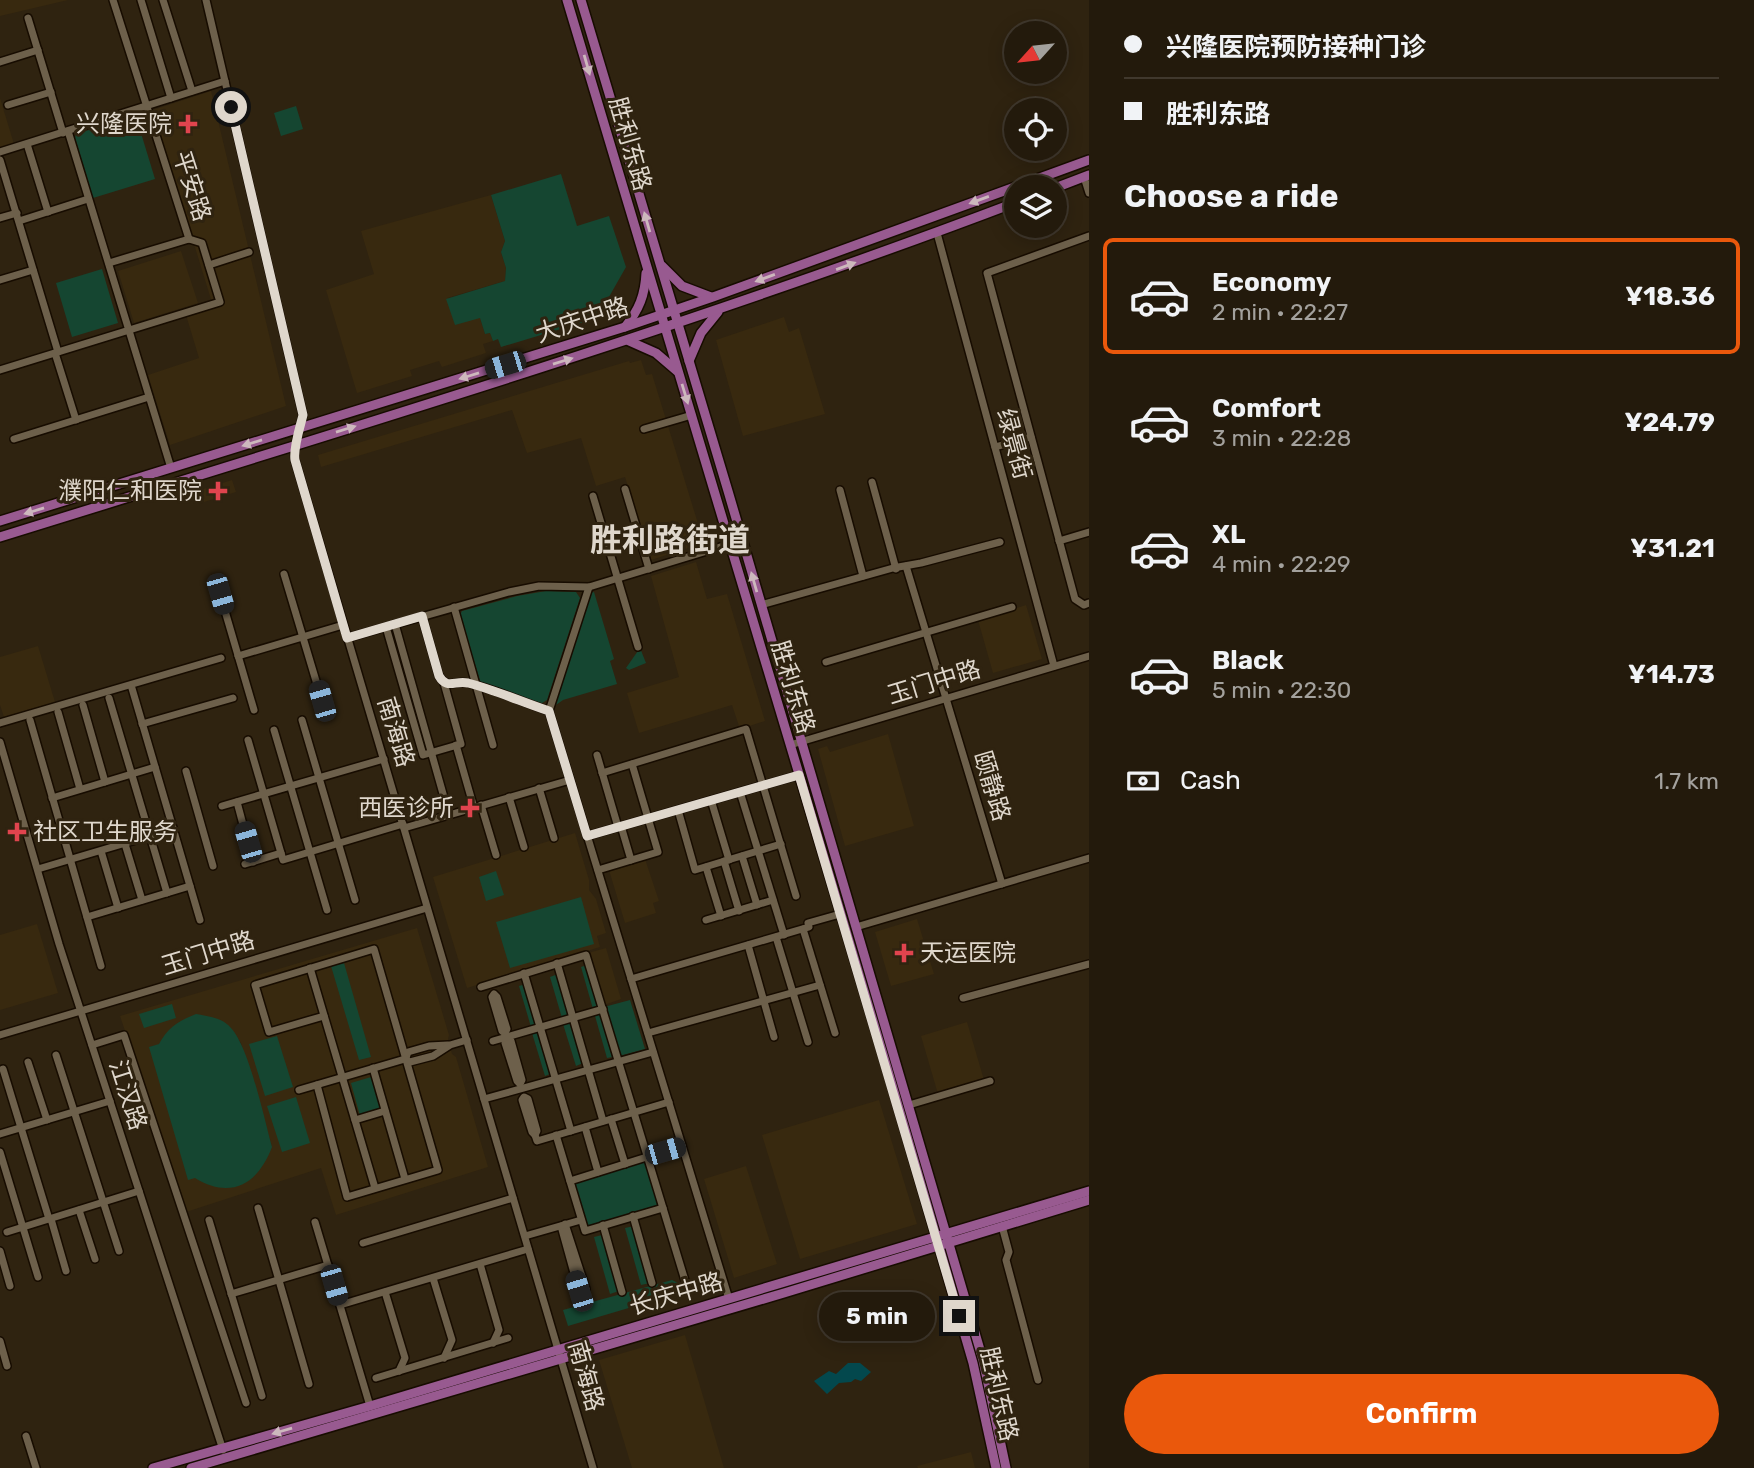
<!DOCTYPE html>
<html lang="en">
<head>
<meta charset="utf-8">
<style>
	body { margin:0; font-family:Rubik,"Noto Sans SC",sans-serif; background:#2b2315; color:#f1f3f6; height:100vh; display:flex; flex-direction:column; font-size:26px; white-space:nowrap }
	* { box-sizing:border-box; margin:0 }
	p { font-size:23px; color:#a3a19d }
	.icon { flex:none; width:38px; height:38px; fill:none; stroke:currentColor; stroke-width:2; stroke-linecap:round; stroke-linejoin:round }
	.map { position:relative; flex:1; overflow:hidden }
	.details { display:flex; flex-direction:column; background:#231a0c; width:665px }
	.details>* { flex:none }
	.top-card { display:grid; align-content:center; height:154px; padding:0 35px; background:#231a0c }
	.needle { width:46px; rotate:243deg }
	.buttons { position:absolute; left:1004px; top:21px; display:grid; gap:14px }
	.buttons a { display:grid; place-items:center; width:63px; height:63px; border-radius:50%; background:#231a0c; box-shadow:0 4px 18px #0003,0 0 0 2px #40382d; font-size:35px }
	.end { position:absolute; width:32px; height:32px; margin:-16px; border:9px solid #dfd7cc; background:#111; box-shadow:0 0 0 4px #111 }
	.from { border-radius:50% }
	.bubble { position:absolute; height:49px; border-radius:24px; background:#231a0c; box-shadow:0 4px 18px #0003,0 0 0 2px #40382d; font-size:23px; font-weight:700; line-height:49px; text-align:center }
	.car { position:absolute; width:21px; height:42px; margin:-21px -10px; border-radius:9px; box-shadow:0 0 5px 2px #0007; background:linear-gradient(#222 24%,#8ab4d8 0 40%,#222 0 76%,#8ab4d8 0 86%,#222 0) }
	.top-card b { display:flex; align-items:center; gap:24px; height:66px; font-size:26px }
	.top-card b+b { border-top:2px solid #40382d }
	.top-card i { width:18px; height:18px; background:#f1f3f6 }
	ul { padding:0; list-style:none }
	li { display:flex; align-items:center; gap:21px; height:116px; margin:0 14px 10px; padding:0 21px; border:4px solid transparent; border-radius:10px }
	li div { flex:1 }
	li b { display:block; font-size:26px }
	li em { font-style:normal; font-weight:700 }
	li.current { border-color:#ea580c }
	li>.icon { width:63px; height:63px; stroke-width:1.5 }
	h2 { padding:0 35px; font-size:32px; line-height:84px }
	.pay { display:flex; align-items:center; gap:18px; height:77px; padding:0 35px; font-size:26px }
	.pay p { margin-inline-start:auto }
	.primary-button { display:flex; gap:14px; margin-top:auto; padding:14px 35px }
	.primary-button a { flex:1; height:80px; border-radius:42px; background:#ea580c; color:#fff; font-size:28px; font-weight:700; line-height:80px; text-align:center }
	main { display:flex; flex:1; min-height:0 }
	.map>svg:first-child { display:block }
	.built { fill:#38290f; fill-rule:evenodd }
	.green { fill:#154631 }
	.water { fill:#03484d }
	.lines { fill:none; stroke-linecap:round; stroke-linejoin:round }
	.minor-casing { stroke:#170c00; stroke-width:10 }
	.major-casing { stroke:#170c00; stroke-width:12 }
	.minor { stroke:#6d604b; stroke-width:7 }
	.major { stroke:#985a90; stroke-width:9 }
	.oneway { fill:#cdb8bd }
	.route { stroke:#dfd7cc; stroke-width:9 }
	.health-dot { fill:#e0444e; stroke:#2f2310; stroke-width:2.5 }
	.labels { text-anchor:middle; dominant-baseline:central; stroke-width:6; stroke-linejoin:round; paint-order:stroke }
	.poi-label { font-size:24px; fill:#dfd7cc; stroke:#2f2310; text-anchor:end }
	.street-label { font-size:24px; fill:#dfd7cc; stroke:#2f2310 }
	.district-label { font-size:32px; font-weight:bold; fill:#dfd7cc; stroke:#2f2310 }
</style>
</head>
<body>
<main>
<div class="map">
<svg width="1089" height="1468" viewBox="0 0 1089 1468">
	<rect width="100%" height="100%" fill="#2f2310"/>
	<g class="built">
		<path d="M0,0H68L0,16Z"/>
		<path d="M211,91L286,406L170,445L148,375L199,358L186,315L213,306L153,110Z"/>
		<path d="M0,98L14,144L0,148Z"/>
		<path d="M491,195L505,241L501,252L506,268L505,281L447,298L480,318L485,334L490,333L493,341L483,344L486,353L442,367L439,361L410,370L412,376L357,393L326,290L374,274L361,231Z"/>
		<path d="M181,251L198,303L134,323L118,271Z"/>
		<path d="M784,317L789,332L799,328L825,414L743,436L716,340Z"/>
		<path d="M641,360L646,375L652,374L704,543L651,560L625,477L596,486L581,438L527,453L512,410L321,467L318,455L629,361L630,363Z"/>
		<path d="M232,480L236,492L204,502L200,490Z"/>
		<path d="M696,562L707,599L727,594L765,721L740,729L732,705L639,733L627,693L679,677L651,576Z"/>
		<path d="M1026,605L1042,659L993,673L978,620Z"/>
		<path d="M38,646L55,702L4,717L0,705V657Z"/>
		<path d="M888,734L914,826L845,846L818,749L827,746L830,752Z"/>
		<path d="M575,833L589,880V890L596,899L606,933L597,936L600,947L467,988L433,877Z"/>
		<path d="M645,859L659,901L653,903L656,913L625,923L609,870Z"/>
		<path d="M917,919L934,974L891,986L875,932Z"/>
		<path d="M37,924L58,993L0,1010V935Z"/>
		<path d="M417,928L449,1035L448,1039L452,1054L456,1057L488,1167L336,1215L321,1168L186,1212L120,1016ZM229,1026L241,1043L272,1147L150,1047Z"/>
		<path d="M606,948L621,999L604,1005L588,953Z"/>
		<path d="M967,1022L984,1080L938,1094L921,1036Z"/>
		<path d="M879,1100L917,1224L800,1259L762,1135Z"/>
		<path d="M746,1166L777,1264L734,1278L704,1179Z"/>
		<path d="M685,1335L724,1468H632L599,1360Z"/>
		<path d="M971,1452L975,1468H918L917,1466Z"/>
	</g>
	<g class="green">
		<path d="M296,106L303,129L281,136L274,113Z"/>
		<path d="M131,117L137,120L155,179L93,198L75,138L76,134Z"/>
		<path d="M561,174L577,226L609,216L626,267L597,318L501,347L498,339L493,341L490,333L485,334L480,318L455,325L446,299L505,281L506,268L501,252L505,241L491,195Z"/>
		<path d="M102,269L118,323L72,337L56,283Z"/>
		<path d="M546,591L576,592L580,598L547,700L542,703L481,684L460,615L462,611L517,596Z"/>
		<path d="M594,592L614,659L610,661L617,684L563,700L553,707L589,593Z"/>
		<path d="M640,648L646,663L629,670L626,668Z"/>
		<path d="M496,871L504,895L486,901L479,877Z"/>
		<path d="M581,897L594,944L510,968L496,922Z"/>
		<path d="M344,963L371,1057L359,1060L331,966Z"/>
		<path d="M587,965L599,1007L593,1009L581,967Z"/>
		<path d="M558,974L570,1016L562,1018L550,977Z"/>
		<path d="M526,984L538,1025L531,1027L519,986Z"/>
		<path d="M630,1000L645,1049L619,1056L604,1007Z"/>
		<path d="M172,1004L176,1018L144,1028L139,1014Z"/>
		<path d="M196,1014C208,1016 223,1018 231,1028C249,1047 264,1118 272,1147C258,1184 231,1200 195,1178L188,1180L149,1047L159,1044C168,1027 179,1021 196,1014Z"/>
		<path d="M600,1014L612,1057L607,1058L595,1016Z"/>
		<path d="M571,1022L583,1063L576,1066L563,1024Z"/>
		<path d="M540,1031L552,1073L545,1076L532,1033Z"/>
		<path d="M277,1036L293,1087L265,1096L249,1044Z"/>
		<path d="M371,1077L381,1110L360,1116L351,1083Z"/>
		<path d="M296,1097L310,1143L282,1152L267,1106Z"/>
		<path d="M645,1160L660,1205L588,1227L574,1182Z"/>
		<path d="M634,1226L650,1283L641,1285L625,1228Z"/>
		<path d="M602,1235L619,1291L610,1294L594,1237Z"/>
		<path d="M672,1280L684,1286L686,1291L568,1326L563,1310Z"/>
	</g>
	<path class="water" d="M848,1363H860L871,1372L861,1381L855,1379L851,1382L839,1383L827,1394L814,1381L829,1371L836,1374Z"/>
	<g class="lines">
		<g class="minor-casing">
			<g id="minor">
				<path d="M113,0L189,239"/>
				<path d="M141,0L171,98"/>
				<path d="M163,0L192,91"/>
				<path d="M206,0L303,415C300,428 293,447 295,460L593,1468"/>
				<path d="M28,18L63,133"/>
				<path d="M0,62L38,50"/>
				<path d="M8,105L51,92"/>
				<path d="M68,131L171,468"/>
				<path d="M27,144L48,212"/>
				<path d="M0,152L225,81"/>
				<path d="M0,160L58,352"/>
				<path d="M1084,177L1089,193"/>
				<path d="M0,218L17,213"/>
				<path d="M19,221L88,199"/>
				<path d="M937,233L1054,666"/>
				<path d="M1089,236L987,273L1075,599L1084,605L1089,603"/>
				<path d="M109,263L189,239"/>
				<path d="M209,265L249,252"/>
				<path d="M0,280L33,270"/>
				<path d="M55,353L76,420"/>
				<path d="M0,370L220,302L202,243L189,239"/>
				<path d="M644,429L692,415"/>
				<path d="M14,439L149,397"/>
				<path d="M995,447L1031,437"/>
				<path d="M872,482L896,569"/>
				<path d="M625,489L649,569"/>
				<path d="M840,490L863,576"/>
				<path d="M593,496L638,647"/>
				<path d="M1059,541L1089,532"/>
				<path d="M906,566L1002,884"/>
				<path d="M284,574L322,701"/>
				<path d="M589,587L549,711L729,1299"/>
				<path d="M220,594L254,710"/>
				<path d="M761,605L893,568L921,563L1000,542"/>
				<path d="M454,607L493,745"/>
				<path d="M422,616L439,676C448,690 455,680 468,683C495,689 522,702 549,711"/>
				<path d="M395,624L449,815"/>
				<path d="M386,627L423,755L461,744L444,683"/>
				<path d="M347,638L509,592L539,586L589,587L730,544"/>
				<path d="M238,656L343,625"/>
				<path d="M826,662L1012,607"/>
				<path d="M131,685L200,920"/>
				<path d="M109,698L167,893"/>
				<path d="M83,705L105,782"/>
				<path d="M58,712L80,789"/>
				<path d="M30,720L101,966"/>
				<path d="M302,720L355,900"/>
				<path d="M0,723L221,658"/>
				<path d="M142,724L233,698"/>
				<path d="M274,730L327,910"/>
				<path d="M248,740L281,853"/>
				<path d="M0,742L59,944L223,1450"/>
				<path d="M456,745L474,808"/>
				<path d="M790,745L1089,656"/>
				<path d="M597,755L618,827"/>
				<path d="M186,771L213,866"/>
				<path d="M602,773L746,729L796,896"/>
				<path d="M539,788L554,838"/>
				<path d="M740,792L784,935"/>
				<path d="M509,797L524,847"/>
				<path d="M52,798L155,767"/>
				<path d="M711,800L729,860"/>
				<path d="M237,802L253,862"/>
				<path d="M481,805L496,855"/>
				<path d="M222,806L384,759"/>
				<path d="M678,810L695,870L781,844"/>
				<path d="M621,826L631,860"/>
				<path d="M404,828L570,780"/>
				<path d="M587,836L799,775"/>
				<path d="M125,844L142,900"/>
				<path d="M101,851L118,908"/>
				<path d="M742,856L757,905"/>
				<path d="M724,861L739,911"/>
				<path d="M245,864L281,853L283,860L403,824"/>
				<path d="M706,867L721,916"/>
				<path d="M38,869L173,829"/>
				<path d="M598,870L658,852L632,764"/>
				<path d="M87,917L190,886"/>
				<path d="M706,920L773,900"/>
				<path d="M856,927L1089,858"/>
				<path d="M803,929L835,1033"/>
				<path d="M776,937L808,1042"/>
				<path d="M748,945L774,1037"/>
				<path d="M557,963L603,1121"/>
				<path d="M310,968L375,1188"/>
				<path d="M524,973L571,1131"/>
				<path d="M631,979L809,927L808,923L840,914"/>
				<path d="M481,987L586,955L687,1287"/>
				<path d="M494,994L497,997L507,1029L505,1033L502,1031L492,997Z"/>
				<path d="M963,998L1089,964"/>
				<path d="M648,1033L820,985"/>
				<path d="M0,1035L427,908"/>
				<path d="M507,1039L511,1041L522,1080L520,1084L517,1081L505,1043Z"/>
				<path d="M493,1041L603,1009"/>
				<path d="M92,1045L124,1035L246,1403"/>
				<path d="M56,1055L119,1251"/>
				<path d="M406,1058L408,1052L429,1046L448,1045"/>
				<path d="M28,1062L47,1120"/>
				<path d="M373,1068L405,1179"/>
				<path d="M3,1069L49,1219"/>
				<path d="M317,1085L347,1197L438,1170L374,949L255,985L269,1032L324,1016"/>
				<path d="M299,1090L405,1059L410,1062L433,1056L450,1045L467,1040"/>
				<path d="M524,1097L528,1099L537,1131L535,1135L532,1132L522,1100Z"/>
				<path d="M484,1099L653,1052"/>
				<path d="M909,1105L990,1081"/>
				<path d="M611,1119L625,1164"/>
				<path d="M355,1120L385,1111"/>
				<path d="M585,1127L598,1172"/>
				<path d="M0,1134L110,1101"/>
				<path d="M535,1135L537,1141L669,1102"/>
				<path d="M556,1135L585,1231L663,1208"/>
				<path d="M0,1152L38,1277"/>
				<path d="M570,1181L682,1146"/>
				<path d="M258,1208L309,1384"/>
				<path d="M79,1210L95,1259"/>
				<path d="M633,1216L652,1283"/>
				<path d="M51,1219L66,1271"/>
				<path d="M209,1220L262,1396"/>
				<path d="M315,1222L370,1406"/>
				<path d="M603,1225L622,1292"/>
				<path d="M561,1226L579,1291L584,1294L586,1289L565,1224"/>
				<path d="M1002,1226L1009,1252L1006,1260L1038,1380"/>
				<path d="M7,1232L139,1191"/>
				<path d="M525,1236L581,1220"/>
				<path d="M363,1243L513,1198"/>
				<path d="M0,1251L10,1286"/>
				<path d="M480,1264L499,1330L493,1343"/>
				<path d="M433,1278L452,1340L444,1358"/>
				<path d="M385,1292L405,1358L399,1371"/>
				<path d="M231,1294L328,1265"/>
				<path d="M340,1305L528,1249"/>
				<path d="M0,1341L7,1366"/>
				<path d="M376,1378L508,1338"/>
				<path d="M26,1436L36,1468"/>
			</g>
		</g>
		<g class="major-casing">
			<g id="major">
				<path d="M567,0L888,1071L973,1363L996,1468"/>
				<path d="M581,0L728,491L983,1360L1006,1468"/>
				<path d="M1055,188L1089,175"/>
				<path d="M662,266L682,286L711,297"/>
				<path d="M625,327C639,310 645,295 646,273"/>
				<path d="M629,341L656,353L677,371"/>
				<path d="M689,361L701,333L718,312"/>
				<path d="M0,521L625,327L713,297L1089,160"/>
				<path d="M0,537C341,431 683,329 1017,202"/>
				<path d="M153,1468L370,1406L1089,1191"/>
				<path d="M191,1468L784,1293L1089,1200"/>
			</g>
		</g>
		<use href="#minor" class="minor"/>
		<use href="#major" class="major"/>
	</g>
	<defs><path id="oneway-solid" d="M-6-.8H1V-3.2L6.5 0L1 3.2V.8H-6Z" transform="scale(1.75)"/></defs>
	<g class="oneway">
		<use href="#oneway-solid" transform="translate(587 65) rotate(74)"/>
		<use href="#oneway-solid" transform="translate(979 200) rotate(160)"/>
		<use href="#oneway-solid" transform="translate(647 222) rotate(-106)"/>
		<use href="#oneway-solid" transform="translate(846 266) rotate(-20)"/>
		<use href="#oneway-solid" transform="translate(765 278) rotate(160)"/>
		<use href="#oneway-solid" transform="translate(563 361) rotate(-17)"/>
		<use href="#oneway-solid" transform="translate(469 376) rotate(163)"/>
		<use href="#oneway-solid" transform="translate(685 394) rotate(73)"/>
		<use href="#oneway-solid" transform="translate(346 429) rotate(-17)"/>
		<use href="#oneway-solid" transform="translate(252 443) rotate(163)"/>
		<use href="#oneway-solid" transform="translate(34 511) rotate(163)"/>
		<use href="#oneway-solid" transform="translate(754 582) rotate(-106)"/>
		<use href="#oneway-solid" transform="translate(282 1431) rotate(164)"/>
	</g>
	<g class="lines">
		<path class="route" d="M231,107L303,415C300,427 293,448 295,460L347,638L422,616L439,676C447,690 455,680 468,683C495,690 522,702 549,711L587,836L799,775L959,1316"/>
	</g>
	<g class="health-dot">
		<path d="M184.5 113.5h7v7h7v7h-7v7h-7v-7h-7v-7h7z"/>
		<path d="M214.5 480.5h7v7h7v7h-7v7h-7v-7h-7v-7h7z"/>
		<path d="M466.5 797.5h7v7h7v7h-7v7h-7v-7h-7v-7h7z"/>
		<path d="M13.5 821.5h7v7h7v7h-7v7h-7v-7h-7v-7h7z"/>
		<path d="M900.5 942.5h7v7h7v7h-7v7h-7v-7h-7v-7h7z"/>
	</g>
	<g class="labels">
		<g class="poi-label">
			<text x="172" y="124">兴隆医院</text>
			<text x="202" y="491">濮阳仁和医院</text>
			<text x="454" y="808">西医诊所</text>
			<text x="33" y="832" text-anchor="start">社区卫生服务</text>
			<text x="920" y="953" text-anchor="start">天运医院</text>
		</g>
		<g class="street-label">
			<text transform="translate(630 144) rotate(74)">胜利东路</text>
			<text transform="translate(192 186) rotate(72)">平安路</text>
			<text transform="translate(582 320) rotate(-18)">大庆中路</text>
			<text transform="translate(1014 444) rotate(75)">绿景街</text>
			<text transform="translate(934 682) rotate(-17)">玉门中路</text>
			<text transform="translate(793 687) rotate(73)">胜利东路</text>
			<text transform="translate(396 732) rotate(73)">南海路</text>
			<text transform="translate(992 786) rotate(73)">颐静路</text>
			<text transform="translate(208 953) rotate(-17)">玉门中路</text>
			<text transform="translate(128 1095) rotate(72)">江汉路</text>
			<text transform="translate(676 1294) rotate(-16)">长庆中路</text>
			<text transform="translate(586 1376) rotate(74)">南海路</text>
			<text transform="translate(999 1394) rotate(77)">胜利东路</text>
		</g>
		<g class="district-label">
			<text x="670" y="540">胜利路街道</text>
		</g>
	</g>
</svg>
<div class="buttons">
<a><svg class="needle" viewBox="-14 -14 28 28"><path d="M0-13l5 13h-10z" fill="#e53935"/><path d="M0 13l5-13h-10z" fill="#a3a19d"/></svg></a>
<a><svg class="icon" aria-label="locate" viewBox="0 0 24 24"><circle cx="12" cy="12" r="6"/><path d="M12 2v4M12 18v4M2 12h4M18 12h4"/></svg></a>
<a><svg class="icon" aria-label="layers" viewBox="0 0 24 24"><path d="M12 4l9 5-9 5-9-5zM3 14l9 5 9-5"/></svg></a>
</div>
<i class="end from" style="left:231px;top:107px"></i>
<i class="end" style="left:959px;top:1316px"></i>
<div class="bubble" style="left:819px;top:1292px;width:116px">5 min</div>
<i class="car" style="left:505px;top:365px;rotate:253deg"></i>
<i class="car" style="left:220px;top:594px;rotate:164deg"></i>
<i class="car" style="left:322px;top:701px;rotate:344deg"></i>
<i class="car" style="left:248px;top:842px;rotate:344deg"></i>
<i class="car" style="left:665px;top:1151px;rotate:74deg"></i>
<i class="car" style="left:334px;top:1285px;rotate:164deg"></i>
<i class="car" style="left:579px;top:1291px;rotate:343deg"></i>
</div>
<section class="details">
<div class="top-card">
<b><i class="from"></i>兴隆医院预防接种门诊</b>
<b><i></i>胜利东路</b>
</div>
<h2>Choose a ride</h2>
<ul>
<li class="current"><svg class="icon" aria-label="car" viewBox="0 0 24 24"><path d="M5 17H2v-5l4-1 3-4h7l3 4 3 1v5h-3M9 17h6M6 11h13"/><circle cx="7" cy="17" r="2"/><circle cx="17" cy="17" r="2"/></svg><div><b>Economy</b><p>2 min · 22:27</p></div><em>¥18.36</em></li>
<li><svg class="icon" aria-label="car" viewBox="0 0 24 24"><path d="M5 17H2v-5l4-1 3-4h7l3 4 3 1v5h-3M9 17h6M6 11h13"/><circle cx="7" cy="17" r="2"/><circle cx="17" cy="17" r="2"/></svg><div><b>Comfort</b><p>3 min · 22:28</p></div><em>¥24.79</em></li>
<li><svg class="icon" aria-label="car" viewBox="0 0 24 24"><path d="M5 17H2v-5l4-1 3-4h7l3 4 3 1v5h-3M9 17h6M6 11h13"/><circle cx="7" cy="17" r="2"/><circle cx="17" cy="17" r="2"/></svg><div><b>XL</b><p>4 min · 22:29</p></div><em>¥31.21</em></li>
<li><svg class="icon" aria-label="car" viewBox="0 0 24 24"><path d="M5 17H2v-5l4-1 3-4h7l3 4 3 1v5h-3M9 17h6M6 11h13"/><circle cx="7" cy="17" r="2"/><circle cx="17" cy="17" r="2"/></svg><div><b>Black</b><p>5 min · 22:30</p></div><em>¥14.73</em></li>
</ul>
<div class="pay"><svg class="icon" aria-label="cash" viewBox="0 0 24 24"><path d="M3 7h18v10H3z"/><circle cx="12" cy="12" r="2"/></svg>Cash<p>1.7 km</p></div>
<div class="primary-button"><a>Confirm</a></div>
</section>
</main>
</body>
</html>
